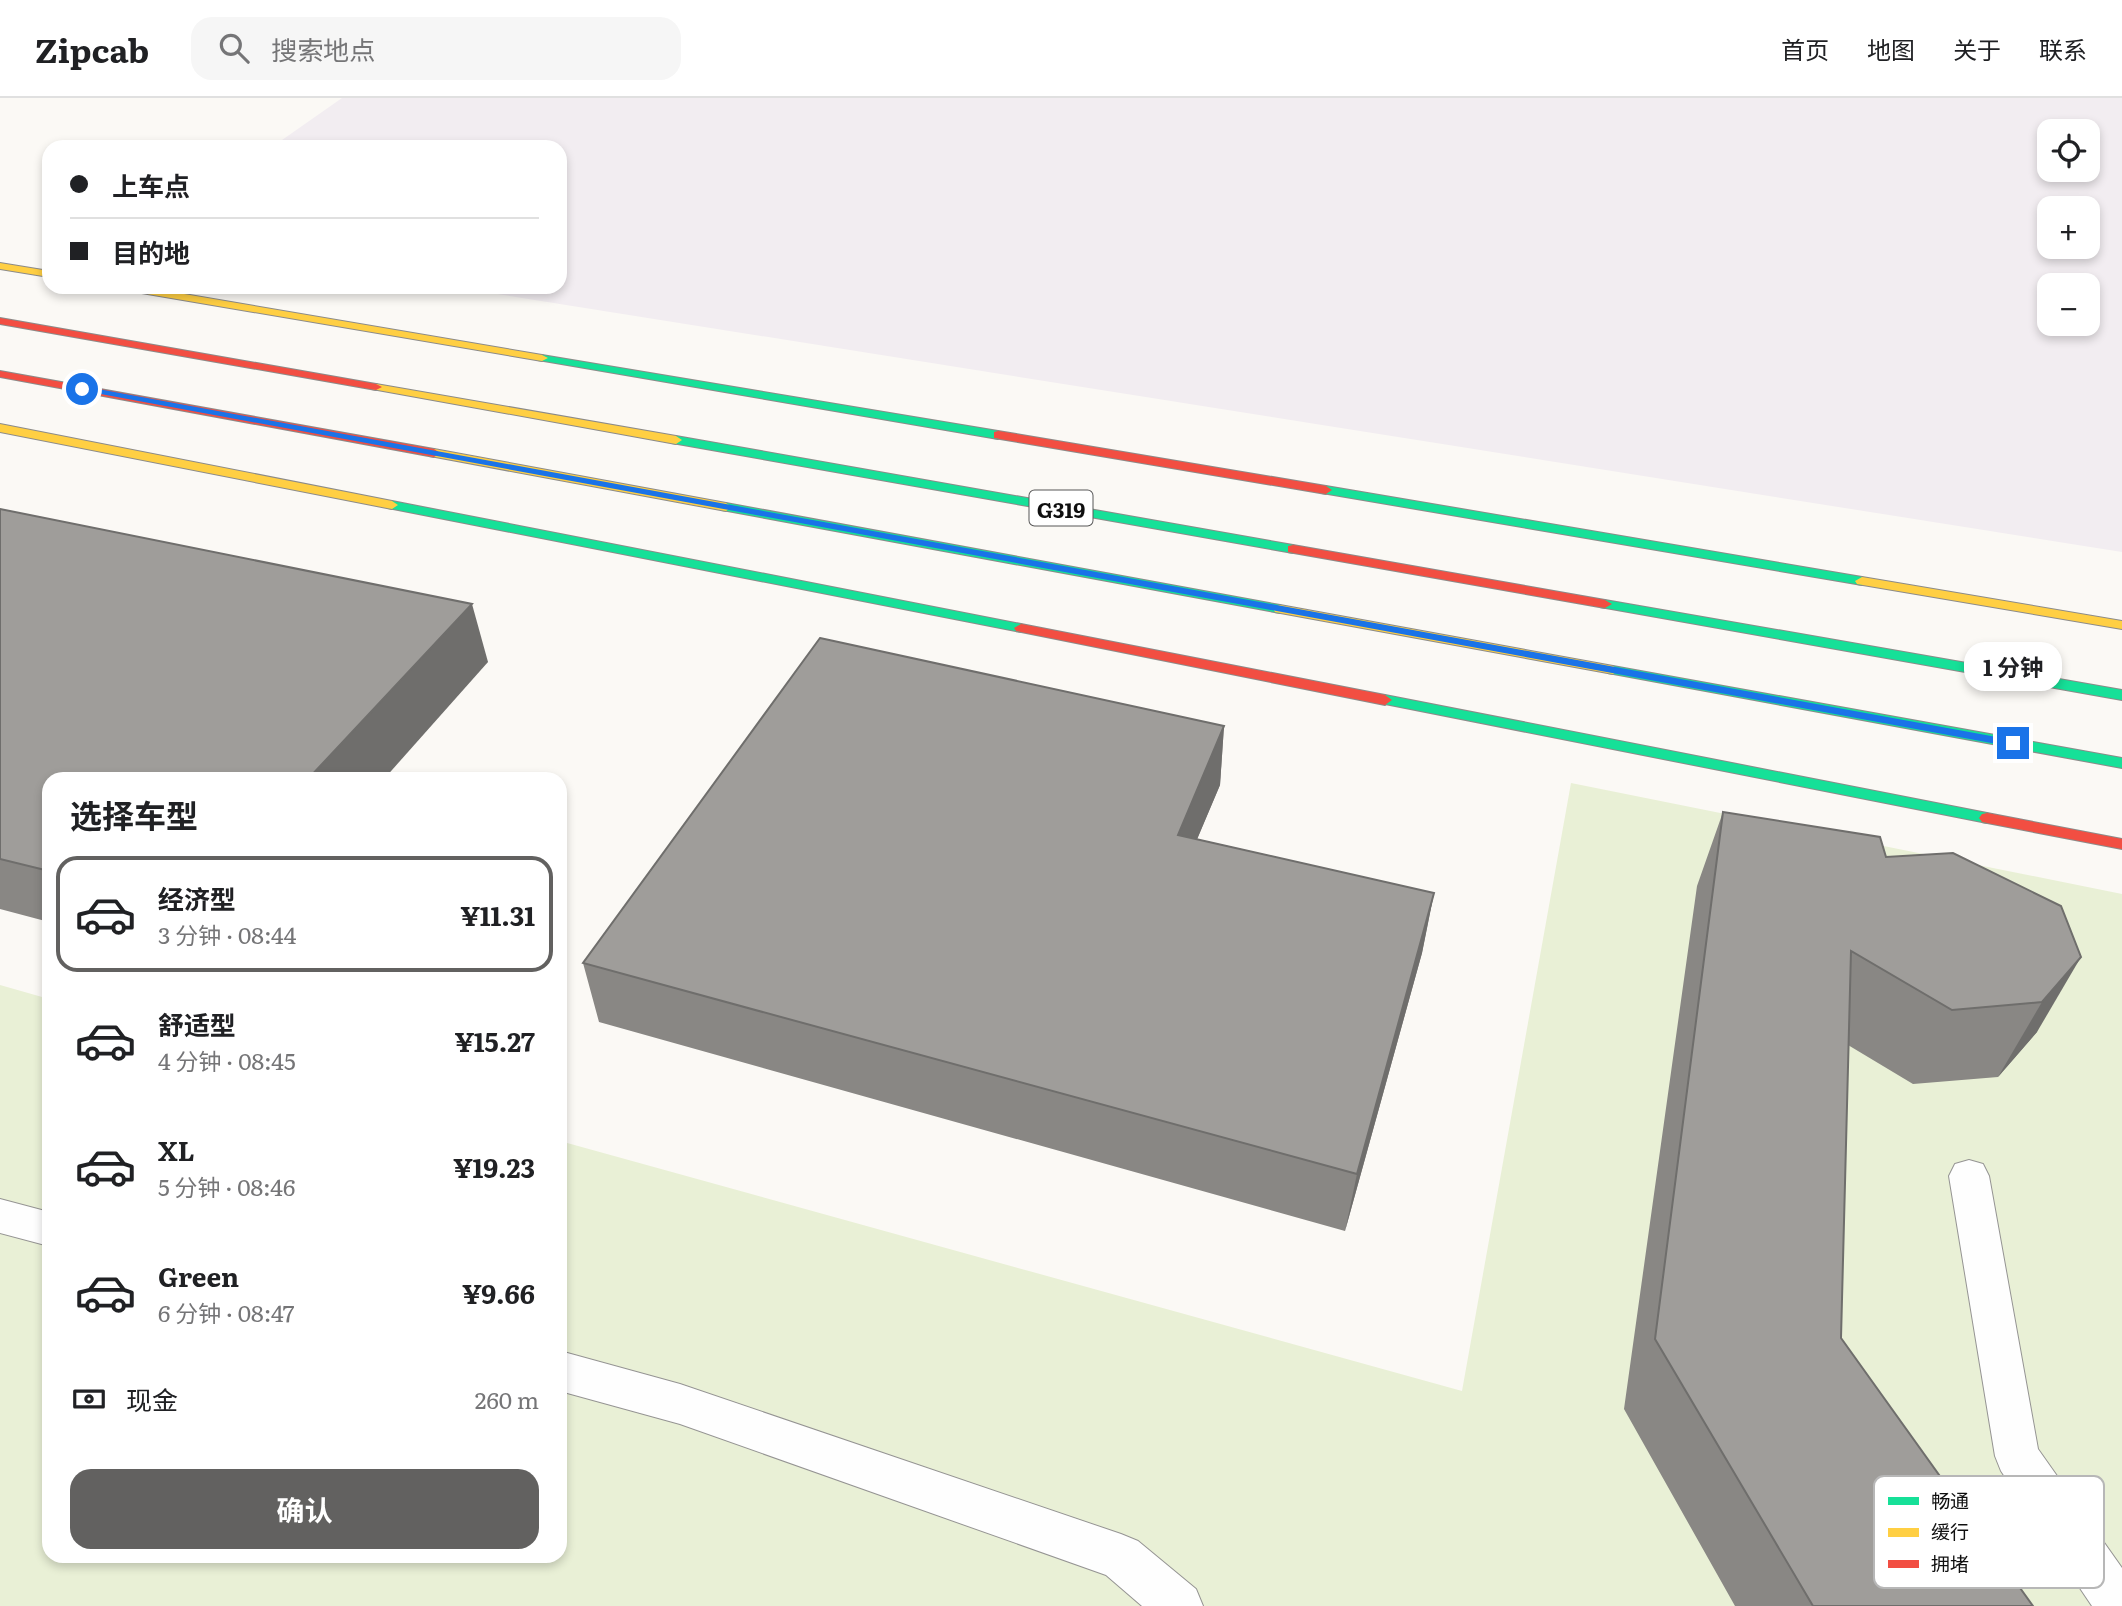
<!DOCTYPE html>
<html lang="zh">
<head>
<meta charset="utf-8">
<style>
	body { margin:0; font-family:Literata,"Noto Sans SC",serif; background:#f6f6f6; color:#202124; height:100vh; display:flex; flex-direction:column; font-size:26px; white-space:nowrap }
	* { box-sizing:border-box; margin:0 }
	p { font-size:23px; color:#757577 }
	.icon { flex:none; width:38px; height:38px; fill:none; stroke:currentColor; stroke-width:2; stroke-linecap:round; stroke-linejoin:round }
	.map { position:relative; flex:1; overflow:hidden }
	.details { position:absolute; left:42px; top:674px; width:525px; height:791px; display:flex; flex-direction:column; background:#fff; border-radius:21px; box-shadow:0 4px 10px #0003 }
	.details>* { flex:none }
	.hud { position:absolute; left:42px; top:42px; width:525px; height:154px; border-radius:21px; box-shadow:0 4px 10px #0003; display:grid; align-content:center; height:154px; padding:0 28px; background:#fff }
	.tools { position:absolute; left:2037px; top:21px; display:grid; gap:14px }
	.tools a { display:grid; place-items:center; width:63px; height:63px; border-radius:14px; background:#fff; box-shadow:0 4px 10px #0003; font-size:35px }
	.end { position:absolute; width:32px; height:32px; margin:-16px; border:9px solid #1a73e8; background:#fff; box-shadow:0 0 0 4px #fff }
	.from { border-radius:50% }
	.bubble { position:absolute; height:49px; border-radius:21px; background:#fff; box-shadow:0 4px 10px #0003; font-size:23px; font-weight:700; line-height:49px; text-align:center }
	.hud b { display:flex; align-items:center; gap:24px; height:66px; font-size:26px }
	.hud b+b { border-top:2px solid #e0e0e0 }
	.hud i { width:18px; height:18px; background:#202124 }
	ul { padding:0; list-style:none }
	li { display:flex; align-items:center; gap:21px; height:116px; margin:0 14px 10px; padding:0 14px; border:4px solid transparent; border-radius:21px }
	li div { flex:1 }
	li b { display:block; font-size:26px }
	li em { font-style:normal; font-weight:700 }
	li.selected { border-color:#626160 }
	li>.icon { width:63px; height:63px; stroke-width:1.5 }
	h2 { padding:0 28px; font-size:32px; line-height:84px }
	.pay { display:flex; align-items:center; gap:18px; height:77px; padding:0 28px; font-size:26px }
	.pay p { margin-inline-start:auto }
	.cta { display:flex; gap:14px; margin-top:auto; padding:14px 28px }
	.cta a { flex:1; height:80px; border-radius:21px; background:#626160; color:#fff; font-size:28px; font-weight:700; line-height:80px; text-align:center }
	header { display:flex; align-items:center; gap:42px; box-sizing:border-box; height:98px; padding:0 35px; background:#fff; border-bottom:2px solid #e0e0e0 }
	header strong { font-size:33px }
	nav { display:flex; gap:38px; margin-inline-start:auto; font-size:24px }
	.search { width:490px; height:63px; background:#f6f6f6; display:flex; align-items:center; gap:18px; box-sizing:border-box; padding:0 24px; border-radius:21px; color:#757577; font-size:26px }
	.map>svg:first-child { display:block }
	.industrial { fill:#f2edf1; fill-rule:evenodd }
	.green { fill:#e9f0d6 }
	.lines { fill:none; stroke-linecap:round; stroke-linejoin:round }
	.lane-casing { stroke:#959493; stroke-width:2 }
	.fast-casing { stroke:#8c8b89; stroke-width:2 }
	.slow-casing { stroke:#8c8b89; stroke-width:2 }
	.jam-casing { stroke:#8c8b89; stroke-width:2 }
	.lane { fill:#fefefe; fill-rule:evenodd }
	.fast { fill:#16e098; fill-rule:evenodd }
	.slow { fill:#ffcf43; fill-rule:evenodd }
	.jam { fill:#f24e42; fill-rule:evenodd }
	.wall { fill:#898784 }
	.shaded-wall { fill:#6f6e6c }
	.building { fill:#9f9d9a; stroke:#6f6e6c; stroke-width:2 }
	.route { fill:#1a73e8 }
	.labels { text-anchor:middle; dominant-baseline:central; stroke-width:7; stroke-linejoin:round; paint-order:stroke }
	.shield { fill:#fff; stroke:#575757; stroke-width:2 }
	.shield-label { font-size:21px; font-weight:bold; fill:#0f0f0f }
	.key { fill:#fff; stroke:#b7b7b7; stroke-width:2 }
	.key-label { font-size:19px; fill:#0f0f0f }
</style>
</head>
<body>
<header>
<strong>Zipcab</strong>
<div class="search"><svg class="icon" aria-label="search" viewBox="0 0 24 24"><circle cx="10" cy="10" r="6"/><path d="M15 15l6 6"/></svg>搜索地点</div>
<nav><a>首页</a><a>地图</a><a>关于</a><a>联系</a></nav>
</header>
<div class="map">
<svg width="2122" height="1508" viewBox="0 0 2122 1508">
	<rect width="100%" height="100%" fill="#fbf9f5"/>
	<path class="industrial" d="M342,0H2122V454L453,189H560V49H272ZM2049,33H2088V72H2049ZM2049,110H2088V149H2049ZM2049,187H2088V226H2049Z"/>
	<path class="green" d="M1571,685L2122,796V1508H0V887L49,901V1458H560V1043L1462,1293Z"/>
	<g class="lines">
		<g class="lane-casing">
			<g id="lane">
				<path d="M1969,1062L1983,1066L1989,1078L2038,1351L2122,1470V1508H2092L2001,1373L1995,1358L1949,1078L1955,1066Z"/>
				<path d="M0,1101L49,1114V1148L0,1135Z"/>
				<path d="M560,1253L680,1286L1121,1436L1138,1443L1196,1491L1203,1508H1142L1106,1477L680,1326L560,1293Z"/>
			</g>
		</g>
		<g class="fast-casing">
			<g id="fast">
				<path d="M542,257L998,333L1004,337L998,341L538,262V258Z"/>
				<path d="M676,338L1293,447L1299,451L1293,455L672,345L670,342Z"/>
				<path d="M1326,388L1862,479L1869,483L1862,487L1322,395L1320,392Z"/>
				<path d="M392,403L1021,526L1028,530L1021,534L388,410L386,407Z"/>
				<path d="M726,405L1280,507L1287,511L1280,515L722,412V406Z"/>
				<path d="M1605,502L2122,592V602L1600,509L1598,506Z"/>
				<path d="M1613,568L2122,660V670L1608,575L1606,572L1608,569Z"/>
				<path d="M1385,597L1987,715L1995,720L1987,725L1380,605L1378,602L1380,599Z"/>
			</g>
		</g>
		<g class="slow-casing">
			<g id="slow">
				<path d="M0,165L49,173V179L0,171Z"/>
				<path d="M119,189H143L542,257L548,260L542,263L124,192Z"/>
				<path d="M376,286L676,338L682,342L676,346L372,291L370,289Z"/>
				<path d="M0,326L392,403L398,407L392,411L0,334Z"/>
				<path d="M434,351L726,405L732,409L726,413L430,358L428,355Z"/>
				<path d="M1862,479L2122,523V531L1857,486L1855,483Z"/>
				<path d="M1280,507L1613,568L1620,572L1613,576L1275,514L1273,511L1275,508Z"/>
			</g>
		</g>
		<g class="jam-casing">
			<g id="jam">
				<path d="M0,220L376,286L382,289L376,292L0,226Z"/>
				<path d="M0,273L434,351L440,355L434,359L0,279Z"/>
				<path d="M998,333L1326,388L1332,392L1326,396L994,340V334Z"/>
				<path d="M1293,447L1605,502L1612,506L1605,510L1288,454V448Z"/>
				<path d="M1021,526L1385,597L1392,602L1385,607L1016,533L1014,530Z"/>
				<path d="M1987,715L2122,741V751L1982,724L1979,720L1982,716Z"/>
			</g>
		</g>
		<use href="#lane" class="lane"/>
		<use href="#fast" class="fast"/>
		<use href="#slow" class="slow"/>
		<use href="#jam" class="jam"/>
	</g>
	<g class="wall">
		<path d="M0,411L488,564L49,681V824L0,811Z"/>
		<path d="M1224,628L1220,687L1197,741L1434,795L1422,855L1345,1133L599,924L583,865Z"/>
		<path d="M1723,714L2061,808L2037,934L1998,979L1913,986L1848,947L1841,1240L2033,1508H1735L1624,1311L1697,788Z"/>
	</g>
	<g class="shaded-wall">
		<path d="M472,506L488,564L384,681H308Z"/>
		<path d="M1224,628L1220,687L1174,796L1178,737Z"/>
		<path d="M1434,795L1422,855L1345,1133L1357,1076Z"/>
		<path d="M2081,859L2037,934L1998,979L2042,904Z"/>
	</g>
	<g class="building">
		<path d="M0,411L472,506L308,681H49V773L0,761Z"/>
		<path d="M820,540L1224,628L1178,737L1434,795L1357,1076L583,865Z"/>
		<path d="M1723,714L1880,739L1886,759L1953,755L2061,808L2081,859L2042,904L1952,912L1851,853L1841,1240L2033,1508H1813L1655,1241Z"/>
	</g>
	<path class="route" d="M82,288L2013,642L2019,645L2013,649L79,292Z"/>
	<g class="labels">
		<rect class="shield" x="1029.5" y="392.5" width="63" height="35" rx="5"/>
		<g class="shield-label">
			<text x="1061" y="410">G319</text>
		</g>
	</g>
	<rect x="1874" y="1378" width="230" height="112" rx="10" class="key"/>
	<rect x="1888" y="1399" width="31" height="8" fill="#16e098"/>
	<rect x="1888" y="1430" width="31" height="9" fill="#ffcf43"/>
	<rect x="1888" y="1462" width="31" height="8" fill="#f24e42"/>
	<g class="key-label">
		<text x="1931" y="1410">畅通</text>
		<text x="1931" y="1441">缓行</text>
		<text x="1931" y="1473">拥堵</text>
	</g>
</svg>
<div class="tools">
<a><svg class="icon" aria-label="locate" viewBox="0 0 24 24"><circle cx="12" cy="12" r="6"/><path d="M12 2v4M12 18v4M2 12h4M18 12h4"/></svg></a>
<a>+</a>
<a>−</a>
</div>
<i class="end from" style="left:82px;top:291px"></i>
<i class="end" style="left:2013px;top:645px"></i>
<div class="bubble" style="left:1964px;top:544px;width:98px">1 分钟</div>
<div class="hud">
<b><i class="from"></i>上车点</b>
<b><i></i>目的地</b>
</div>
<section class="details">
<h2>选择车型</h2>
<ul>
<li class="selected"><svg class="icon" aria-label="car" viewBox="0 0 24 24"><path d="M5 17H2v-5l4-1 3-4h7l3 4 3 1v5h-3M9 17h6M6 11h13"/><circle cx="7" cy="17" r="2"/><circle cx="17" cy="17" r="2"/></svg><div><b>经济型</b><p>3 分钟 · 08:44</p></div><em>¥11.31</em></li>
<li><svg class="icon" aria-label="car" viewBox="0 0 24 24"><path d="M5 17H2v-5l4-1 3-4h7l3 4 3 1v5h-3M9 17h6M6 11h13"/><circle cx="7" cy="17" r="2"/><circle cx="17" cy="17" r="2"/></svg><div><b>舒适型</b><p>4 分钟 · 08:45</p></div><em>¥15.27</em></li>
<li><svg class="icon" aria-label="car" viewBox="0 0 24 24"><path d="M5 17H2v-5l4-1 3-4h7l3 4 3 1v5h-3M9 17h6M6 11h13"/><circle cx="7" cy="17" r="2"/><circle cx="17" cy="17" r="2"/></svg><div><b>XL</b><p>5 分钟 · 08:46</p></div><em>¥19.23</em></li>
<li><svg class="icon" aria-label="car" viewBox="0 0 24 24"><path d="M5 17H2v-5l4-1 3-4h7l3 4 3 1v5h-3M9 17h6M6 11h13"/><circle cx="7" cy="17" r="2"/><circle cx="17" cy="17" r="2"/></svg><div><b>Green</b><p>6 分钟 · 08:47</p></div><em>¥9.66</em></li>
</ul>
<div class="pay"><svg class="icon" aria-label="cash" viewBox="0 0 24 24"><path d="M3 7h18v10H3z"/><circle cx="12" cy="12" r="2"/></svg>现金<p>260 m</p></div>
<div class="cta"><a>确认</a></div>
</section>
</div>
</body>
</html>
